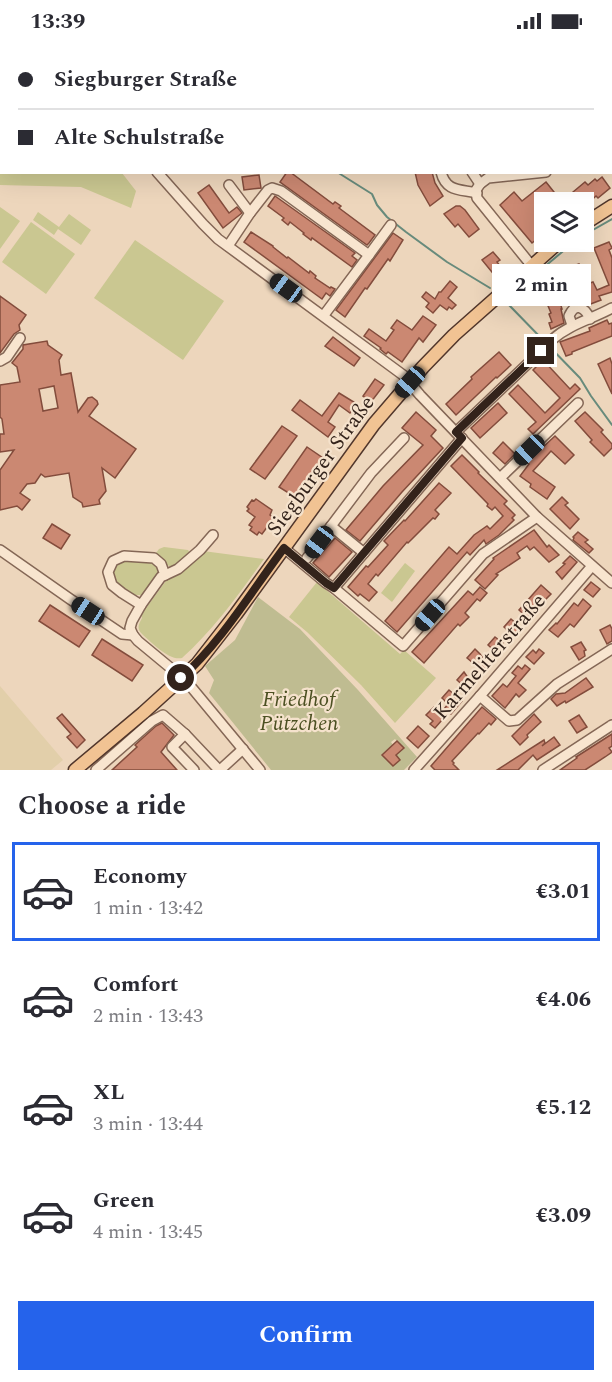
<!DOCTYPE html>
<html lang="en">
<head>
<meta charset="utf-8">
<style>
	body { margin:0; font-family:Spectral,serif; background:#f2f2f3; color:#2b2b33; height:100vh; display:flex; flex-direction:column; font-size:22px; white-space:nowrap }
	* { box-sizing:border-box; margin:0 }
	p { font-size:20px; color:#7c7c81 }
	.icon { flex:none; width:33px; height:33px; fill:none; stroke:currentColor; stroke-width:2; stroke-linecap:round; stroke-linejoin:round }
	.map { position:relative; height:728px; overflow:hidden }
	.details { display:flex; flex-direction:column; background:#fff; flex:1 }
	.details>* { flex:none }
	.guide { position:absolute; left:0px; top:0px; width:612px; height:132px; box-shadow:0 6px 24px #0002; display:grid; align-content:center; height:132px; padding:0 18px; background:#fff }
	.buttons { position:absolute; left:534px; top:150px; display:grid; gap:12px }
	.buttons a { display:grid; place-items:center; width:60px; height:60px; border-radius:0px; background:#fff; box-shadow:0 6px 24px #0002; font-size:30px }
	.end { position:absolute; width:27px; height:27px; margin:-14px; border:8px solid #33231b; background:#fff; box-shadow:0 0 0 3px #fff }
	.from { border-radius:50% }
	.bubble { position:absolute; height:42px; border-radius:0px; background:#fff; box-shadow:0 6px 24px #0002; font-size:20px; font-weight:700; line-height:42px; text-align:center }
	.car { position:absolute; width:18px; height:36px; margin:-18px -9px; border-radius:8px; box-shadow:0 0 4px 2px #0007; background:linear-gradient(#222 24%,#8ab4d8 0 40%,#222 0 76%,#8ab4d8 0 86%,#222 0) }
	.guide b { display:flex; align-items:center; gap:21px; height:57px; font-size:22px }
	.guide b+b { border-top:2px solid #e1e1e2 }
	.guide i { width:15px; height:15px; background:#2b2b33 }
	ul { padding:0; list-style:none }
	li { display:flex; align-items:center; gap:18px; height:99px; margin:0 12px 9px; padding:0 6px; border:3px solid transparent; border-radius:0px }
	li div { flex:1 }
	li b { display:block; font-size:22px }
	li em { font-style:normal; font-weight:700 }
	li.current { border-color:#2563eb }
	li>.icon { width:54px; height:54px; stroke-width:1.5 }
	h2 { padding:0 18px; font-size:27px; line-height:72px }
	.button { display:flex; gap:12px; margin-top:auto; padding:12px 18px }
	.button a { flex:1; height:69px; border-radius:0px; background:#2563eb; color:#fff; font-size:24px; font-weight:700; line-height:69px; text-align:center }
	.status { display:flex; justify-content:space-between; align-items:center; height:42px; padding:0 30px; background:#fff; direction:ltr }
	.status svg { height:16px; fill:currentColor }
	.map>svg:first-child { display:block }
	.farmland { fill:#e2cfaa }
	.green { fill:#cac791 }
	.cemetery { fill:#bfbc91; fill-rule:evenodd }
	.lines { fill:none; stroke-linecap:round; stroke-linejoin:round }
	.stream { stroke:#688b7c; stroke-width:2 }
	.building { fill:#cb8872; stroke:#834c3c; stroke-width:1.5; fill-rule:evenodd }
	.minor-casing { stroke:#846756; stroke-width:12 }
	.major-casing { stroke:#51362b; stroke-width:15 }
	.minor { stroke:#f8e5cf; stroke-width:9 }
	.major { stroke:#f1c393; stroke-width:12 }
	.route { stroke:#33231b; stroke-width:8 }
	.labels { text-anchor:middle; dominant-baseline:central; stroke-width:4.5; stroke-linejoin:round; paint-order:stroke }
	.street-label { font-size:21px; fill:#33231b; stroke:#f5e2cc }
	.park-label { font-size:21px; font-style:italic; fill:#4c5022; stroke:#f5e2cc }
</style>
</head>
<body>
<div class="status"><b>13:39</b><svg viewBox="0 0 49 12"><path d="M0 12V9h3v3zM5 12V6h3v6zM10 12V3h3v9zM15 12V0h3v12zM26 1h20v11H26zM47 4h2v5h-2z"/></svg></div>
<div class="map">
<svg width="612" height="728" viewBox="0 0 612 728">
	<rect width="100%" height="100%" fill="#edd6bc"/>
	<path class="farmland" d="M0,644L63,718L51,728H0Z"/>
	<g class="green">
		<path d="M0,117H1L2,130L122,131L136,149L131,166L81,145L0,143Z"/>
		<path d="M0,165L20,179L0,207Z"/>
		<path d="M38,170L59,185L69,172L91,188L81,203L58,187L54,193L33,178Z"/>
		<path d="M31,180L75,212L46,252L2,220Z"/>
		<path d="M135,198L224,259L183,318L94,256Z"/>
		<path d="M164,505L188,508L190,511C184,516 174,530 166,522C162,518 160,514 156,511L159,507Z"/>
		<path d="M203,509L264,517C239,552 214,587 182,616C169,619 152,601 142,592C136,586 139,582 142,576L141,573L168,536Z"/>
		<path d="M121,518C135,519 157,515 159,533L143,553H132L115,539L113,528L118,520Z"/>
		<path d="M405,521L415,529L392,560L381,551Z"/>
		<path d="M317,540L400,612L404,608L436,636L395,681L361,643L307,590L289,575Z"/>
	</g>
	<path class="cemetery" d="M258,555L300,587L358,648L417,715L404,728H271L209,651L214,638L205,624L235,598ZM395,697L403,706L396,713L400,718L393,724L382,713L393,703L391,700Z"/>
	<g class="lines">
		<g class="stream">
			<path d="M170,0L171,2"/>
			<path d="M337,130L372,152L377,163L387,175L406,190L447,220L490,246"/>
			<path d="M584,193L612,177"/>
			<path d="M504,259L506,260L537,231L574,200"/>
			<path d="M506,260L580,336L591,354L612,383"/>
		</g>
	</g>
	<g class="building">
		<path d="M287,130H290L333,162L335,160L341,164L339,166L375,193L369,201L367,203L280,140Z"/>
		<path d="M415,130H432L435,141L443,154L430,164L418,143Z"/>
		<path d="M259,133L261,146L244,148L242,135Z"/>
		<path d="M602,135L610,146L598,156L596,154L585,164L584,160H582L573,150L585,140L588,143L595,137L597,139Z"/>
		<path d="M546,140L562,160H544V191L532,201L500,163L514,150L522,159Z"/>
		<path d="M209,143L229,171L237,165L242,171L223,186L198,151Z"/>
		<path d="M275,154L355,211L352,214L357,218L352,225L312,196L311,198L303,192L304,191L290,180L288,183L282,178L284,176L268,164Z"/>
		<path d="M456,164H460L465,168L479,187L469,195L458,182L455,185L444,172Z"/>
		<path d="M251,190L273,204V205L287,216L288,215L309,231L310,229L316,234L315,236L330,246L331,245L335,247L330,254L326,251L322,257L244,200Z"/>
		<path d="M393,191L403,198L390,219L388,217L367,247L365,246L345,275L336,268Z"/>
		<path d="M609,200L612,206L609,208L612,216V250L599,254L601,258L588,263L585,256L575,259L570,248L558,253L562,267H561L564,281L551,287L549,281L552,280L549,272L551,271L540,245L550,241L552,246L564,241L561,234L574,228L573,224L579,222L587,242L593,240L597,248L609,243L594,206Z"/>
		<path d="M493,210L500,218L497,220L504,229L496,235L482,218Z"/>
		<path d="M450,239L457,245L448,256L456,263L452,267L449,265L447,268L440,263L433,271L426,265L429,261L422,255L426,250L435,257L439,250H441Z"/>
		<path d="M0,254L26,273L19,283L20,288L14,292L0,311Z"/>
		<path d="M423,274L436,283L423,300L419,296L402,320L388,310L386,312L380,307L381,306L364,294L369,287L386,299L394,288L391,286L397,278L412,288Z"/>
		<path d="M607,278L609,282L612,281V294L572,310V312L566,314L560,300L590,289L589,286Z"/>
		<path d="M333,295L360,316L354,324L325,304Z"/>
		<path d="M47,299L48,303L62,313L59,318L61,333L71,331L78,370L88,356L92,355L97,359L98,362L89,374L136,407L115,436L102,426L106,449L99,458L100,462L83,465L82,461L73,455L69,431L45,435L41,432L35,441L27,442L20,451L30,458L22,468L17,464L0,468V428L14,408L0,410V392H4L2,377L0,375V343L20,340L17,325L12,321L23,307V303ZM54,344L58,366L43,369L39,347Z"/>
		<path d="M499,310L511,323L497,336L496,335L456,373L446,362L472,337L471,335Z"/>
		<path d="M610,316L612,322V352L598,322Z"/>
		<path d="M543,318L570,347L575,342L580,347L533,392L528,387L536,380L509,352L518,343L545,371L560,356L533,328Z"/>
		<path d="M375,337L384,343L371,360L363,354Z"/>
		<path d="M339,351L357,362L350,371L339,363L328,380L335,385L328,395L292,368L300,358L322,374Z"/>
		<path d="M498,361L507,371L480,396L471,386Z"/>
		<path d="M416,370L436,388L431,394L443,406L402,450L360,499L346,488L383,444L423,403L402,386Z"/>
		<path d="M585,370L603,388L601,390L612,402V406L604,414L590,400L592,398L575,379Z"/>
		<path d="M282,384L297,394L265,437L250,427Z"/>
		<path d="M555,394L574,413L565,422L551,409L533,429L555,445L547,457L530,445L531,442L520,434L529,422L527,420Z"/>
		<path d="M503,400L515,412L505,422L493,411Z"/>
		<path d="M307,405L323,416L295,455L279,445Z"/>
		<path d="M462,413L479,430L478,431L507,459L504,462L515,473L512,476L514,478L499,493L486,502L484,498L470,513L467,510L397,590L385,579L449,505L457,512L474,493L487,484L490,487L503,474L495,465L492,468L487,464L488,462L451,424Z"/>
		<path d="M439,441L451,451L435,468L439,472L435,477L433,476L408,501L407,500L378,534L376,532L368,542L377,550L369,559L360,552L358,554L348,545L366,524L368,525L388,503L384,499L404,478L405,479Z"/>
		<path d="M562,455L568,461L565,463L579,477L570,487L550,467Z"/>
		<path d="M256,457L272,468L270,473L274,476L262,492L259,490L257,493L250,488L252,485L249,483L255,475L247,469L249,467L247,465L252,458L254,459Z"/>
		<path d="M52,482L70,493L61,507L43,496Z"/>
		<path d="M534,488L547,505L549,503L559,513L549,520L534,505L530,508L527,504L517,511L520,516L496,532L498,533L485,547L475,538L494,517L493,516Z"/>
		<path d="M578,490L588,498L585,500L593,507L589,511L573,498L574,496L573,495Z"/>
		<path d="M335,496L352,510L329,535L313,521Z"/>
		<path d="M570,514L577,520L562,537L556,530L565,522L563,521Z"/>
		<path d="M591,540L600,547L593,555L584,548Z"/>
		<path d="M541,543L551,552L533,570L535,572L530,578L519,568Z"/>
		<path d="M480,545L487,551L480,559L477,557L465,571L469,575L460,584L458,582L424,621L412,610L468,549L473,553Z"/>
		<path d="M583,557L591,564L574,585L570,582L558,595L549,588L556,581L557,582L574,561L578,564Z"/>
		<path d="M50,563L90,589L79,605L39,579Z"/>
		<path d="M511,577L518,583L517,585L519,590L515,595L504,585Z"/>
		<path d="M610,583L612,587V599L607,602L600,588Z"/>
		<path d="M495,595L503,601L501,603L504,607L499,613L488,603Z"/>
		<path d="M102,597L143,623L132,639L92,613Z"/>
		<path d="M581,600L586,608L584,609L585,614L579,618L571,605Z"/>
		<path d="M475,607L480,612L489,625L484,630L467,616Z"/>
		<path d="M539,607L544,611L534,622L526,615L533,608L536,611Z"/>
		<path d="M525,623L530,627L518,641L526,648L519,655L516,652L505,666L492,654L503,642L507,645L516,634L512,631L518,624L522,627Z"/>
		<path d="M464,630L473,643L468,648L457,638Z"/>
		<path d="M586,636L593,645L566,661L565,659L557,664L551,657L556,652L565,651Z"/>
		<path d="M449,648L462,659L451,672L449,670L435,686L430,682L433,679L426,673L434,665L441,671L448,662L442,656Z"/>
		<path d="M482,665L496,677L491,683L489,681L479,692L478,691L452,719L454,721L453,722L459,728H435L431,724Z"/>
		<path d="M62,672L85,698L77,706L67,695L71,692L57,676Z"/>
		<path d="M534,672L541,680L527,693L528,695L520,703L512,694Z"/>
		<path d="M579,673L587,685L577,691L569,679Z"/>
		<path d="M162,681L174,693L161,710L177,728H112L137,705L135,703L156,684Z"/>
		<path d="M418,684L429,694L418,706L407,696Z"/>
		<path d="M612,692V704L609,706L612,710L605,715L585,728H560L577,716L576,715Z"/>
		<path d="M554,695L560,703L537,718L533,713L518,728H497L544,698L545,701L542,704Z"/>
		<path d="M397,699L404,706L396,713L400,718L393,724L382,713Z"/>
	</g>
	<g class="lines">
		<g class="minor-casing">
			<g id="minor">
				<path d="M42,0L43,2"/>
				<path d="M155,0L156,2"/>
				<path d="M610,126H612"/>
				<path d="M157,130L203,182L218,197L403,333L420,353L537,475L612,541"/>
				<path d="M441,130C446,150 460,147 477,151"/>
				<path d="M472,130L480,142"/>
				<path d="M229,143L250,171"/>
				<path d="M228,204L250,171L268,148L272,146L281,149L369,213L391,183"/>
				<path d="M531,223L477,156L476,148L480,142L488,136L546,130"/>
				<path d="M324,273L369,213"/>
				<path d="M572,283L569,274C575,260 585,265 590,277"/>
				<path d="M553,297C570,282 592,277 612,266"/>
				<path d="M0,319L7,315L20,296"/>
				<path d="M456,390L541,309"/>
				<path d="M462,396L334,546L403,604L483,512L537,475"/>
				<path d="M500,436L578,361"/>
				<path d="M331,484L364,511"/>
				<path d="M213,493L200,508L178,527L161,535L141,563L132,579L130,586L133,593L138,599L173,628L192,646L260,728"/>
				<path d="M284,506L326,541L334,546"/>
				<path d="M0,508L70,557L122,592L133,593"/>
				<path d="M307,516L371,431L404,396"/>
				<path d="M141,563L122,551L112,543L108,530L113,519L124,514L154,516L161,522L165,533"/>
				<path d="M480,654L509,679L517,678L557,642L612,607"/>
				<path d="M185,692L172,705L194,728"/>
				<path d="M96,728L152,679L163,673L186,693L219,728"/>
				<path d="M220,728L243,707"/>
				<path d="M414,728L480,654L592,524"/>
				<path d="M543,728L612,683"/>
			</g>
		</g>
		<g class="major-casing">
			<g id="major">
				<path d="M610,44H612"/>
				<path d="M0,92H2"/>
				<path d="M0,104H2"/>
				<path d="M584,182L612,164"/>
				<path d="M75,728L143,671L197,622L236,572L374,382L423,325L454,293L559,200"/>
			</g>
		</g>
		<use href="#minor" class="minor"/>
		<use href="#major" class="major"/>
	</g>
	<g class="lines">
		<path class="route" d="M181,636C222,599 251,550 284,506L326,541L334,546L462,396L456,390L541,309"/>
	</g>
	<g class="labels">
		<g class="street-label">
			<text transform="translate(321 424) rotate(-54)">Siegburger Straße</text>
			<text transform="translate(490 615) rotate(-49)">Karmeliterstraße</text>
		</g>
		<g class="park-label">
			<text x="299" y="658">Friedhof<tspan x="299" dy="24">Pützchen</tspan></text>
		</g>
	</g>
</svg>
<div class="buttons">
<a><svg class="icon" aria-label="layers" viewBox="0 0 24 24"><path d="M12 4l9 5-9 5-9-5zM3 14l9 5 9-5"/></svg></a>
</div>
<i class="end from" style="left:181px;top:636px"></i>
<i class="end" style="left:541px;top:309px"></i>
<div class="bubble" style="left:492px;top:222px;width:99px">2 min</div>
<i class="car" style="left:286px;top:246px;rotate:306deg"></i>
<i class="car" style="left:410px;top:340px;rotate:222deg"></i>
<i class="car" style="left:529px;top:408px;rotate:226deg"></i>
<i class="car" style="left:319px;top:500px;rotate:217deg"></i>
<i class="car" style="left:88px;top:569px;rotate:303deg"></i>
<i class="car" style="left:430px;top:573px;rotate:221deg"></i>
<div class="guide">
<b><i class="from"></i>Siegburger Straße</b>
<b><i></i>Alte Schulstraße</b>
</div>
</div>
<section class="details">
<h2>Choose a ride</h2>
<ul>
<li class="current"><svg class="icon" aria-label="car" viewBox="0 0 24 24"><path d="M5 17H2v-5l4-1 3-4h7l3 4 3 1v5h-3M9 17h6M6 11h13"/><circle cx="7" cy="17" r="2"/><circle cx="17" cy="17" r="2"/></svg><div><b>Economy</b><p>1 min · 13:42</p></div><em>€3.01</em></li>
<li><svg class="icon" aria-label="car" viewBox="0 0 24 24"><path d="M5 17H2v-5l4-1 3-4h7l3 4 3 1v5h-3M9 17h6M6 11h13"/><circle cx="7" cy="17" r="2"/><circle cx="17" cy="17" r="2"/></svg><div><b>Comfort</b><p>2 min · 13:43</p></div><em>€4.06</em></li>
<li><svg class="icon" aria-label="car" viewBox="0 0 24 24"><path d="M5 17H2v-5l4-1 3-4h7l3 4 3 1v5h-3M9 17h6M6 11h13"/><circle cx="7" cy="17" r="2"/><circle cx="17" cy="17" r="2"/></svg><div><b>XL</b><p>3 min · 13:44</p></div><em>€5.12</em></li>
<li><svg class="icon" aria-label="car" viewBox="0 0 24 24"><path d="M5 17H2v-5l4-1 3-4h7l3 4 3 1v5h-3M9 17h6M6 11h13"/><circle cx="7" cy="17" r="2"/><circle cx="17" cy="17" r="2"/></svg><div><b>Green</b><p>4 min · 13:45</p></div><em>€3.09</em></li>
</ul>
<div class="button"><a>Confirm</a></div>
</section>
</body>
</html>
